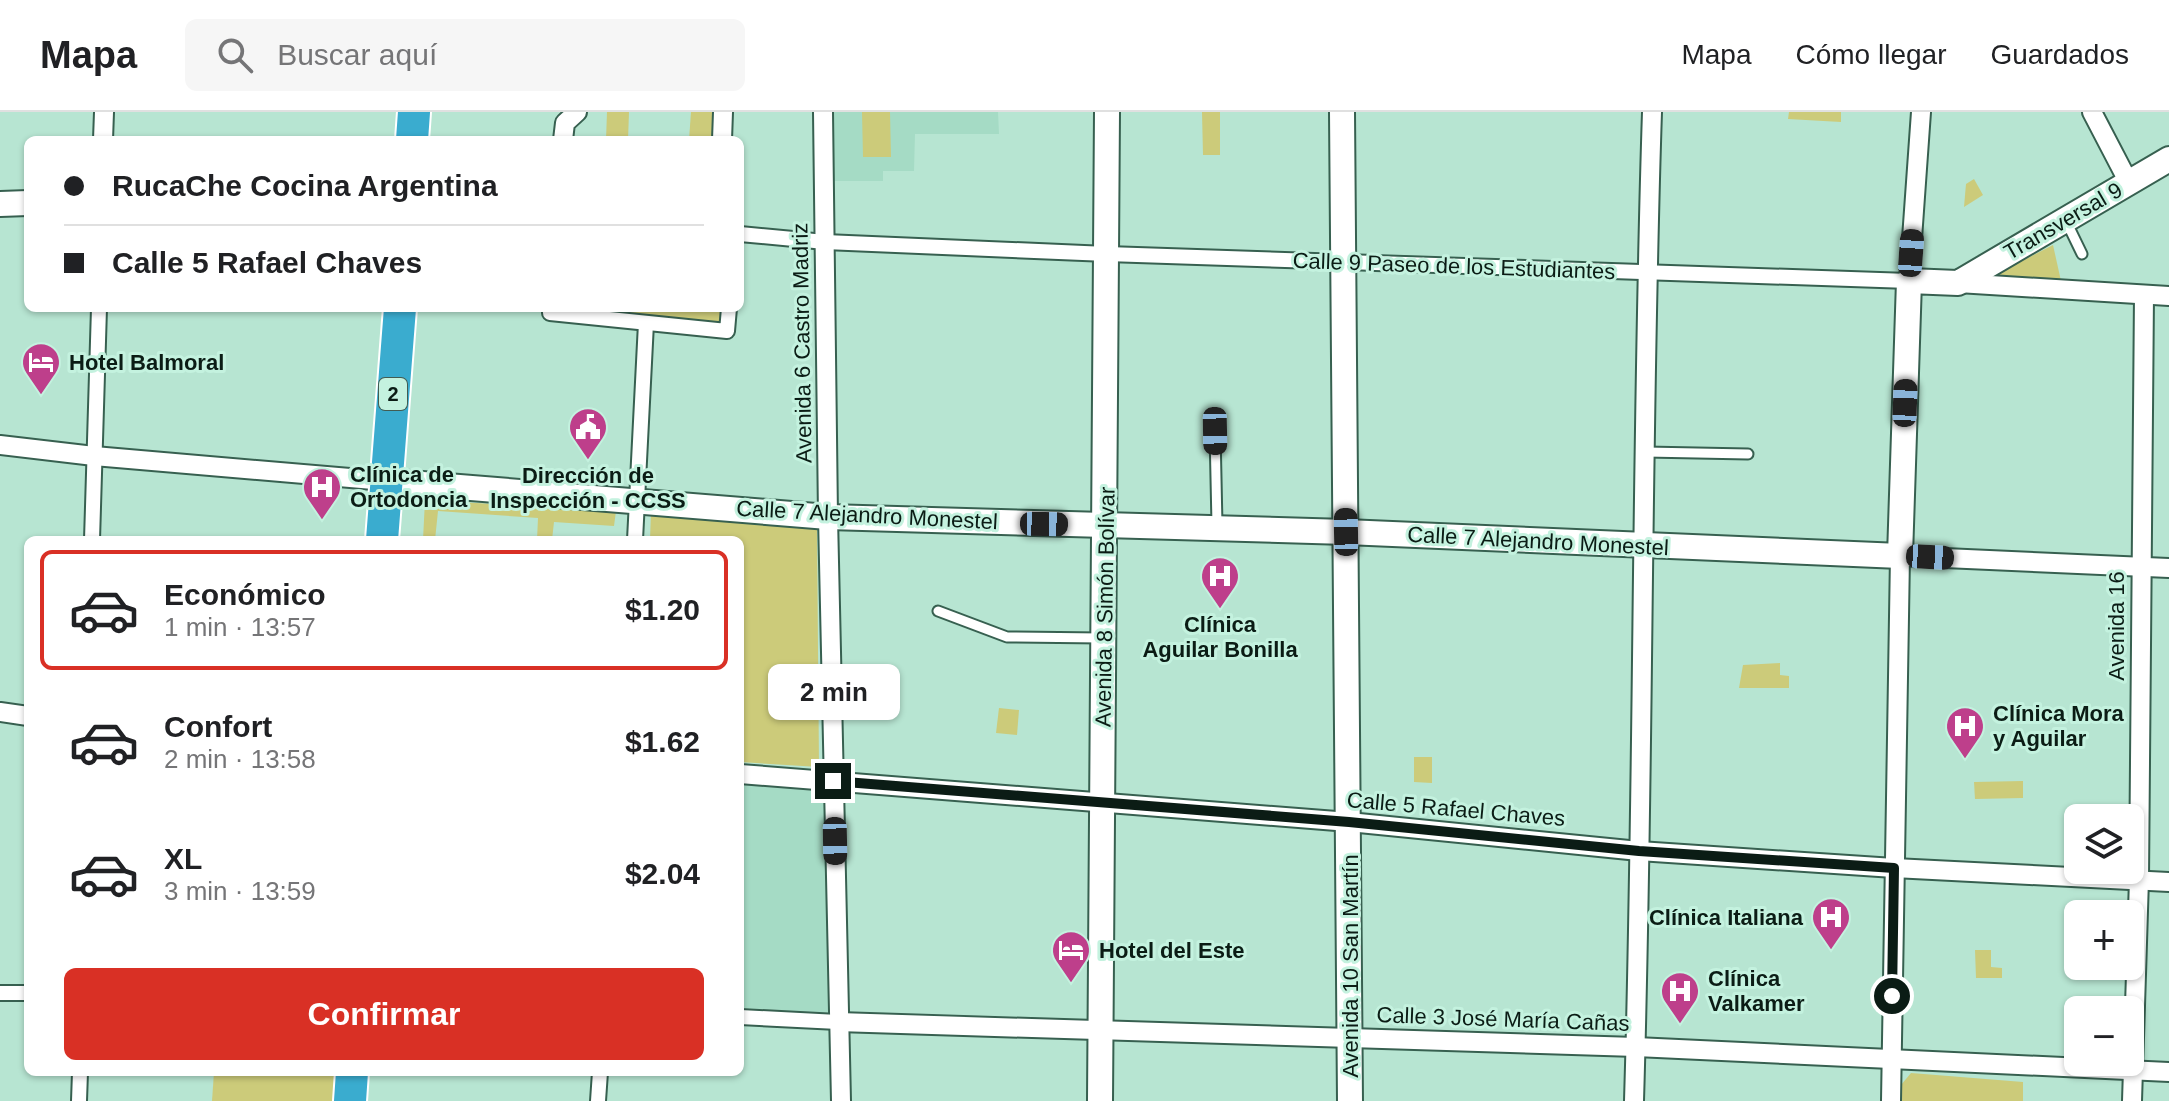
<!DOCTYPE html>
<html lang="es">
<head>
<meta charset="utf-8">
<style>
	body { margin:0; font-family:Arial,sans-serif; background:#f6f6f6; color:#202124; height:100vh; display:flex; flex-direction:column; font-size:30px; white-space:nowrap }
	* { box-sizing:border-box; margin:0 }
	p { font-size:26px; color:#757577 }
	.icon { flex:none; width:44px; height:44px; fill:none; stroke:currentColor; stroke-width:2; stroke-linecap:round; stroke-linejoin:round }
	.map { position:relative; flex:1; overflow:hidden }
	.side { position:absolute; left:24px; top:424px; width:720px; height:540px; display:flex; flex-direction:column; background:#fff; border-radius:12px; box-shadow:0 2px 6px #0004 }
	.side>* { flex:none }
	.guide { position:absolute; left:24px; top:24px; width:720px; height:176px; border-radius:12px; box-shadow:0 2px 6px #0004; display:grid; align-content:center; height:176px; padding:0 40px; background:#fff }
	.buttons { position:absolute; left:2064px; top:692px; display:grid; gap:16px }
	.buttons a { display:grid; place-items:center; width:80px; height:80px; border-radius:12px; background:#fff; box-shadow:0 2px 6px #0004; font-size:40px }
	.end { position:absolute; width:36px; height:36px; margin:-18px; border:10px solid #0b1c15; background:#fff; box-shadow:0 0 0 4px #fff }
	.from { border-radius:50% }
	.bubble { position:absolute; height:56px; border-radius:12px; background:#fff; box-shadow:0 2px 6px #0004; font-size:26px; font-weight:800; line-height:56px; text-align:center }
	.car { position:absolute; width:24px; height:48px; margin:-24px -12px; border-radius:10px; box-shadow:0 0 6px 2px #0007; background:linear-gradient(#222 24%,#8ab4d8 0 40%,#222 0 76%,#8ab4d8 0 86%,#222 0) }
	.guide b { display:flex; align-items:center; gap:28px; height:76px; font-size:30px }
	.guide b+b { border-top:2px solid #e0e0e0 }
	.guide i { width:20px; height:20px; background:#202124 }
	ul { padding:14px 0 0; list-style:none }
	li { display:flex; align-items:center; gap:24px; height:120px; margin:0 16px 12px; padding:0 24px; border:4px solid transparent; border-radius:12px }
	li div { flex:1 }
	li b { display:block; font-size:30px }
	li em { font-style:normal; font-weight:800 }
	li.selected { border-color:#d93025 }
	li>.icon { width:72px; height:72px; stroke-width:1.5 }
	.button { display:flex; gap:16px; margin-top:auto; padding:16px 40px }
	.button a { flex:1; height:92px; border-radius:12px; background:#d93025; color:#fff; font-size:32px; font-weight:800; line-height:92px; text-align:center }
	header { display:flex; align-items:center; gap:48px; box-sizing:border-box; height:112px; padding:0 40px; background:#fff; border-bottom:2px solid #e0e0e0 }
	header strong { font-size:38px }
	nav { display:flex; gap:44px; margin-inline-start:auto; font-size:28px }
	.search { width:560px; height:72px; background:#f6f6f6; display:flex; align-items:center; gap:20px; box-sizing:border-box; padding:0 28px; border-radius:12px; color:#757577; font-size:30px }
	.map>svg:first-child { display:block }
	.built { fill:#a5dbc5 }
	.green { fill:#cccb7a }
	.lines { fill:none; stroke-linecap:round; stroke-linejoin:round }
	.service-casing { stroke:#376050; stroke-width:13 }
	.pedestrian-casing { stroke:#376050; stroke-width:18 }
	.minor-casing { stroke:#376050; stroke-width:22 }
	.tertiary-casing { stroke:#376050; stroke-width:28 }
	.trunk-casing { stroke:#fff; stroke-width:36 }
	.service { stroke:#fff; stroke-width:9 }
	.pedestrian { stroke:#fff; stroke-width:14 }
	.minor { stroke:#fff; stroke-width:18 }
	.tertiary { stroke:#fff; stroke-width:24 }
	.trunk { stroke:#3aaccf; stroke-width:32 }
	.route { stroke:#0b1c15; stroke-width:10 }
	.labels { text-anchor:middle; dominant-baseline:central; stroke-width:6; stroke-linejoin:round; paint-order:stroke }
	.shield { fill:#c4f2df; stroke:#425c52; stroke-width:2 }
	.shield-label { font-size:20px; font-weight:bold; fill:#0b1c15 }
	.street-label { font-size:22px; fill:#0b1c15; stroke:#c4f2df }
	.poi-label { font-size:22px; font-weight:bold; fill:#0b1c15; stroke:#c4f2df; text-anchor:start }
</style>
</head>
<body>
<header>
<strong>Mapa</strong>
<div class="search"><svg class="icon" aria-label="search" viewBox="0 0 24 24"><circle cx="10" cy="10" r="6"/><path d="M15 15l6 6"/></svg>Buscar aquí</div>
<nav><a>Mapa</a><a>Cómo llegar</a><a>Guardados</a></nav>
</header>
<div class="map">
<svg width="2169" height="989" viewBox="0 0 2169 989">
	<rect width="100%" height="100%" fill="#b7e5d2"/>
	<g class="built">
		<path d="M831,0H998L999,22H915L914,59H883V69H831Z"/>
		<path d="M740,672L827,678L828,903L740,899Z"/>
	</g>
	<g class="green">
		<path d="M607,0H629L628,28H606Z"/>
		<path d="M691,0H717L715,28H689Z"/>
		<path d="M862,0H890L891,45H863Z"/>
		<path d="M1202,0H1220V43H1203Z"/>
		<path d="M1789,0H1841V10L1788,7Z"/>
		<path d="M1974,67L1983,83L1964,95L1966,72Z"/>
		<path d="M2053,133L2061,169L1986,167Z"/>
		<path d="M556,196H722L720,214Z"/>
		<path d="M425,388L616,399L614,414L554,410L552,428H537L538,406L438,399L435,428H423Z"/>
		<path d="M651,400L817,417L819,655L740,650V428H650Z"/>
		<path d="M1780,551V563L1789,564V576H1739L1743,553Z"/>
		<path d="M999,596L1019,598L1017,623L996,621Z"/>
		<path d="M1414,645H1432V671L1414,670Z"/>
		<path d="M2023,669V686L1975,687L1974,670Z"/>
		<path d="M1975,838H1991V855L2002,856V866H1976Z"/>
		<path d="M214,960H337L336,989H212Z"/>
		<path d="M1911,961L2023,970V989H1901V973Z"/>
	</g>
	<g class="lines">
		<g class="service-casing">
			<g id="service">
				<path d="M2066,109L2082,142"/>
				<path d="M1215,319L1217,413"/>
				<path d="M1646,340L1748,342"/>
				<path d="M938,499L1007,525L1101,526"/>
			</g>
		</g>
		<g class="pedestrian-casing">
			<g id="pedestrian">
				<path d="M740,122L825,130L1107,142L1909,169"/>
				<path d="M550,196V201L727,219L729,196"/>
				<path d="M92,428L99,196"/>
				<path d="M635,428L646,211"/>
				<path d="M0,881H28"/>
				<path d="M740,905L838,910"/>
				<path d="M79,989L80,960"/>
				<path d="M598,989L600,960"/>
			</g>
		</g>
		<g class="minor-casing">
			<g id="minor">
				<path d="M823,0L828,405L841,989"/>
				<path d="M2092,0L2129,71"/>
				<path d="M103,28L104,0"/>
				<path d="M563,28L565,11L577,0"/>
				<path d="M722,28L723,0"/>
				<path d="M1909,169L1921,0"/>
				<path d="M1958,171L2169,184"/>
				<path d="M0,333L94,344L385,369"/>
				<path d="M0,600L28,604"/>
				<path d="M740,662L1349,710L1639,739L1894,756L2169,770"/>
				<path d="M838,910L1636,935L2169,960"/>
				<path d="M1634,989C1644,659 1641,330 1652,0"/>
				<path d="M1891,989L1900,444L2169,456"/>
				<path d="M2132,989L2139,767L2144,183"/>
			</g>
		</g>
		<g class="tertiary-casing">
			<g id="tertiary">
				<path d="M1342,0L1350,989"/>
				<path d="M0,92L28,91"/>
				<path d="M385,369L828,405L1346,420L1900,444L1909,169L1958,171L2169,47"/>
				<path d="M1100,989L1107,0"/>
			</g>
		</g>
		<g class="trunk-casing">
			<g id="trunk">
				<path d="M412,28L414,0"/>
				<path d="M382,428L400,196"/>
				<path d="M350,989L352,960"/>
			</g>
		</g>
		<use href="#service" class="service"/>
		<use href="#pedestrian" class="pedestrian"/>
		<use href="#minor" class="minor"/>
		<use href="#tertiary" class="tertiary"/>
		<use href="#trunk" class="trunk"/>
	</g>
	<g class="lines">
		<path class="route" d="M833,669L1349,710L1639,739L1894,756L1892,884"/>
	</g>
	<defs>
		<g id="hotel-pin" transform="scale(2)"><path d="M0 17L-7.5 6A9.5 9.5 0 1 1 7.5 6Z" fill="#be3f8b" stroke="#c4f2df"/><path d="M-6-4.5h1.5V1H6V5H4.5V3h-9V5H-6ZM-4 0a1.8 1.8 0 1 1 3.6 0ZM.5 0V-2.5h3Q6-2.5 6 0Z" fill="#fff"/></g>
		<g id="civic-pin" transform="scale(2)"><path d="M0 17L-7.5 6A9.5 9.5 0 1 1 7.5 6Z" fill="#be3f8b" stroke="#c4f2df"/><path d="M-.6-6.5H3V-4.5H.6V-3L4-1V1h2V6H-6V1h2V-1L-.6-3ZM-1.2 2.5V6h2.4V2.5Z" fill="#fff"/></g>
		<g id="hospital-pin" transform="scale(2)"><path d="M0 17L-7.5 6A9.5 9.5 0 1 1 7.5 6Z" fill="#be3f8b" stroke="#c4f2df"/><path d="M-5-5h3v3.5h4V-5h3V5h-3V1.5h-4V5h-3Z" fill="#fff"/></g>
	</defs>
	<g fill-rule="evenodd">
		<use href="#hotel-pin" x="41" y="250"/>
		<use href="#civic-pin" x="588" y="315"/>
		<use href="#hospital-pin" x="322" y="375"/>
		<use href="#hospital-pin" x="1220" y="464"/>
		<use href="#hospital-pin" x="1965" y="614"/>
		<use href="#hospital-pin" x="1831" y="805"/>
		<use href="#hotel-pin" x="1071" y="838"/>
		<use href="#hospital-pin" x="1680" y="879"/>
	</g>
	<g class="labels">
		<rect class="shield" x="379" y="266" width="28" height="32" rx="6"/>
		<g class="shield-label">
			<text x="393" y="282">2</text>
		</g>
		<g class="street-label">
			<text transform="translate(2063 109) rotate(-30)">Transversal 9</text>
			<text transform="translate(1454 154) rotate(2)">Calle 9 Paseo de los Estudiantes</text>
			<text transform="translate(802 231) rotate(-91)">Avenida 6 Castro Madriz</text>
			<text transform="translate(867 403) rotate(3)">Calle 7 Alejandro Monestel</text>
			<text transform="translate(1538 429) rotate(3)">Calle 7 Alejandro Monestel</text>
			<text transform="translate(1105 495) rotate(-89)">Avenida 8 Simón Bolívar</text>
			<text transform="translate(2116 514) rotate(-90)">Avenida 16</text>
			<text transform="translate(1456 697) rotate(5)">Calle 5 Rafael Chaves</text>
			<text transform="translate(1350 854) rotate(-90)">Avenida 10 San Martín</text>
			<text transform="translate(1503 907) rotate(2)">Calle 3 José María Cañas</text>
		</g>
		<g class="poi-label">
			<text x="69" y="250">Hotel Balmoral</text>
			<text x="350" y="362">Clínica de<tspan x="350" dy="25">Ortodoncia</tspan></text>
			<text x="588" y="363" text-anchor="middle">Dirección de<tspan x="588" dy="25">Inspección - CCSS</tspan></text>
			<text x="1220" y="512" text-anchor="middle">Clínica<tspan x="1220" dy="25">Aguilar Bonilla</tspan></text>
			<text x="1993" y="601">Clínica Mora<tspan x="1993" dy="25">y Aguilar</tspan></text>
			<text x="1803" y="805" text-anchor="end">Clínica Italiana</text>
			<text x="1099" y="838">Hotel del Este</text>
			<text x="1708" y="866">Clínica<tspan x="1708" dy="25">Valkamer</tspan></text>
		</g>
	</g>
</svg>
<div class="buttons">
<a><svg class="icon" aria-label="layers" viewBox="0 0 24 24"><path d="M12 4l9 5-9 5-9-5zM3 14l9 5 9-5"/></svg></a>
<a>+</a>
<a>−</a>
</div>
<i class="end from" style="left:1892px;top:884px"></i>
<i class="end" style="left:833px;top:669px"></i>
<div class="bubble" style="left:768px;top:552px;width:132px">2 min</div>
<i class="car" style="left:1911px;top:141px;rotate:4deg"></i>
<i class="car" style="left:1905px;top:291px;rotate:2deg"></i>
<i class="car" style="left:1215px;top:319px;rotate:179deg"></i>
<i class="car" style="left:1044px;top:412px;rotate:91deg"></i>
<i class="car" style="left:1346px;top:420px;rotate:359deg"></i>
<i class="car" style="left:1930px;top:445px;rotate:93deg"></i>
<i class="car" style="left:835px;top:729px;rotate:179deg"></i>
<div class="guide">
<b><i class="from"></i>RucaChe Cocina Argentina</b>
<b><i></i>Calle 5 Rafael Chaves</b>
</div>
<section class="side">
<ul>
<li class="selected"><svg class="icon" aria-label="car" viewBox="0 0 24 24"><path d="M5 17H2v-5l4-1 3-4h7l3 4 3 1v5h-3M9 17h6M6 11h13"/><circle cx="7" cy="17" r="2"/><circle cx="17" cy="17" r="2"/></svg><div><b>Económico</b><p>1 min · 13:57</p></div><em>$1.20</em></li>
<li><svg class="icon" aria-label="car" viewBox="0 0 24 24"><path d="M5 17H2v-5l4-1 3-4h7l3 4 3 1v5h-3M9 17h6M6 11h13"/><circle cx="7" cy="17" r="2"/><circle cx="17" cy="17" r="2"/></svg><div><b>Confort</b><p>2 min · 13:58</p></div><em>$1.62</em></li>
<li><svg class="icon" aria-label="car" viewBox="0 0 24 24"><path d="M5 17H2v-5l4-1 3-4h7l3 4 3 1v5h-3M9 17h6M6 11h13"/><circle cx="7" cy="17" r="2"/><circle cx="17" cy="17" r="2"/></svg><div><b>XL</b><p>3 min · 13:59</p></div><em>$2.04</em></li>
</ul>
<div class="button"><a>Confirmar</a></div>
</section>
</div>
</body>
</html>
